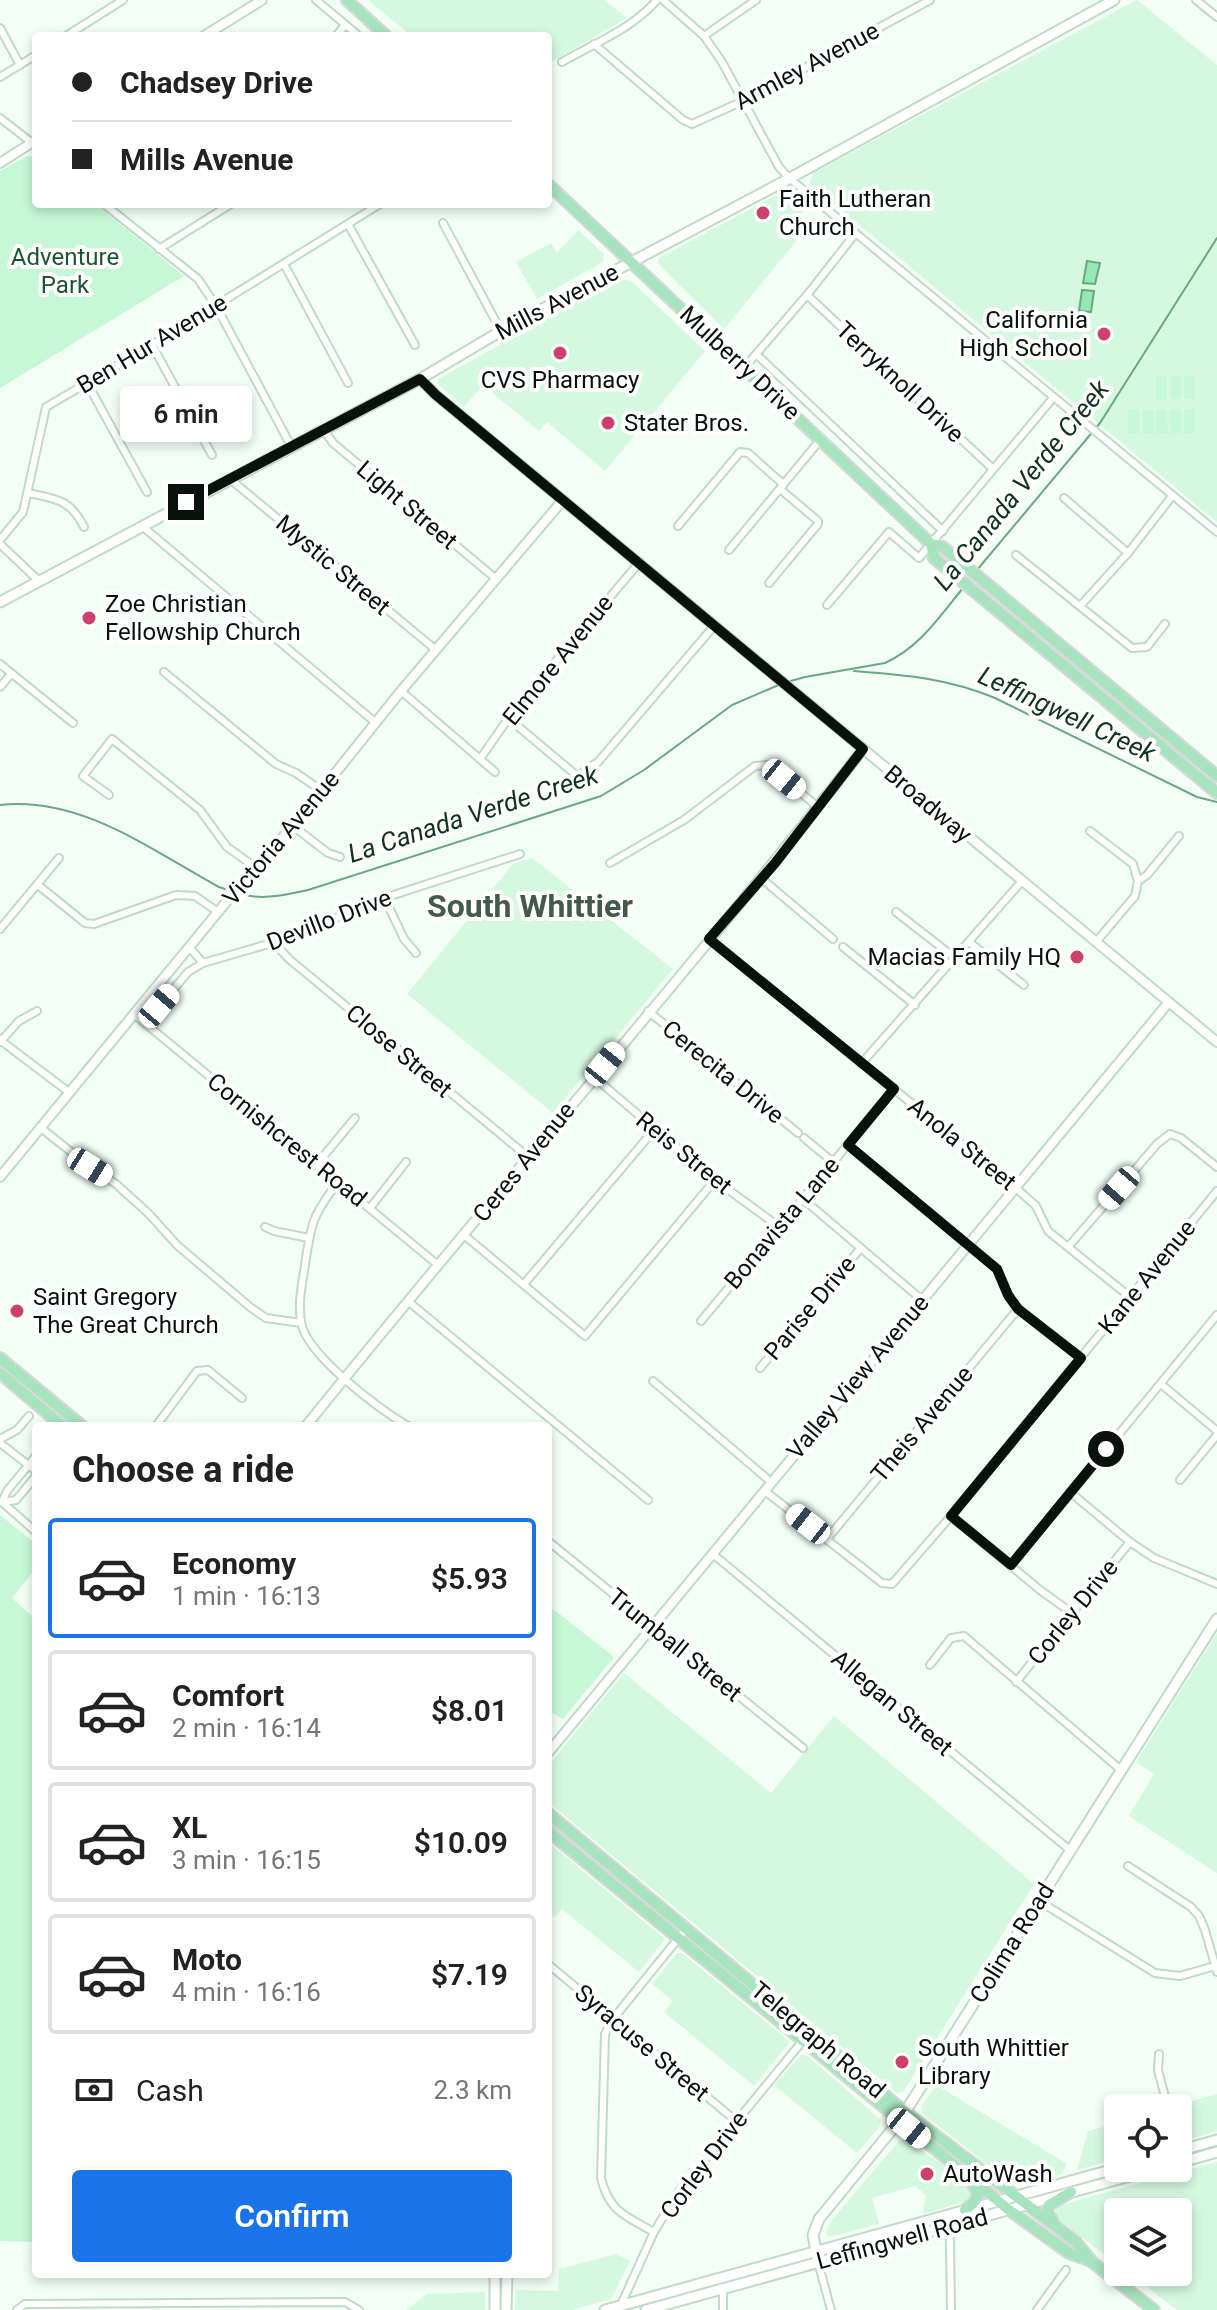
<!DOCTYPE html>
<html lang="en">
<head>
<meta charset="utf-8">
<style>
	body { margin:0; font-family:Roboto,sans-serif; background:#f2f2f2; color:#222; height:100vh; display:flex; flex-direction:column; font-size:30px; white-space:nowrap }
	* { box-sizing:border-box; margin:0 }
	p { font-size:26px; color:#767676 }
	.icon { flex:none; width:44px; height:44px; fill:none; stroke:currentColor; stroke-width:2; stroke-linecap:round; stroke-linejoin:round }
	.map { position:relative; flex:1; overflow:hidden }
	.panel { position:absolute; left:32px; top:1422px; width:520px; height:856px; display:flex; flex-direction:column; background:#fff; border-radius:8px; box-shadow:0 4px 12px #0003 }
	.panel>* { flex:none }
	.guide { position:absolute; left:32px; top:32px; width:520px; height:176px; border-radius:8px; box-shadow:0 4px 12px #0003; display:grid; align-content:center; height:176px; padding:0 40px; background:#fff }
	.controls { position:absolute; left:1104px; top:2094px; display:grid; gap:16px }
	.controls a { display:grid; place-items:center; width:88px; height:88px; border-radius:8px; background:#fff; box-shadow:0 4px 12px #0003; font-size:40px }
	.end { position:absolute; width:36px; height:36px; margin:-18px; border:10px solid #08110b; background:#fff; box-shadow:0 0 0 4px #fff }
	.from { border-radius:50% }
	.bubble { position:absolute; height:56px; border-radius:8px; background:#fff; box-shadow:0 4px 12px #0003; font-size:26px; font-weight:600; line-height:56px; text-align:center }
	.car { position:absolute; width:24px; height:48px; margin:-24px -12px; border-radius:10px; box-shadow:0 0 6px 2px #0007; background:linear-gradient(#fff 24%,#345 0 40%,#fff 0 76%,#345 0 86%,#fff 0) }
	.guide b { display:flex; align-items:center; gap:28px; height:76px; font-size:30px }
	.guide b+b { border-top:2px solid #e0e0e0 }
	.guide i { width:20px; height:20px; background:#222 }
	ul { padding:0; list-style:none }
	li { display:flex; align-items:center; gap:24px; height:120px; margin:0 16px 12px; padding:0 24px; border:4px solid #e0e0e0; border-radius:8px }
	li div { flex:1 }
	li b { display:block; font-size:30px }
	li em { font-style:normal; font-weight:600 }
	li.current { border-color:#1a73e8 }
	li>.icon { width:72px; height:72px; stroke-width:1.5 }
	h2 { padding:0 40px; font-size:36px; line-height:96px }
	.pay { display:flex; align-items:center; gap:20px; height:88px; padding:0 40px; font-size:30px }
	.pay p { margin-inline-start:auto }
	.button { display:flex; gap:16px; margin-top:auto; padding:16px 40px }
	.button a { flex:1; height:92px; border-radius:8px; background:#1a73e8; color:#fff; font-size:32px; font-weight:600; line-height:92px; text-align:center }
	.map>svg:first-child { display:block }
	.built { fill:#d5f8e1 }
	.green { fill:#c6f8d7 }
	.water { fill:#95e7b3; stroke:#6ba781; stroke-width:2 }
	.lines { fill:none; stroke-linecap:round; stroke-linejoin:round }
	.stream { stroke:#6ba781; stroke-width:2 }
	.minor-casing { stroke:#bfdac8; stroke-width:10 }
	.tertiary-casing { stroke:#bfdac8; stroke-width:12 }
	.secondary-casing { stroke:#bfdac8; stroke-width:13 }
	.primary-casing { stroke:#d7d9d8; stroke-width:14 }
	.minor { stroke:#fff; stroke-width:6 }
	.tertiary { stroke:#fff; stroke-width:8 }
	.secondary { stroke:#fff; stroke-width:9 }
	.primary { stroke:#a7e3bf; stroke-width:10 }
	.route { stroke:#08110b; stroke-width:10 }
	.poi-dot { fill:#cd3f6c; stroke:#fff; stroke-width:3 }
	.labels { text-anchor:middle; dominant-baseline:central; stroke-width:8; stroke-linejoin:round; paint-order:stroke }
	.street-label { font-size:24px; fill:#08110b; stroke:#fff }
	.poi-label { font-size:24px; fill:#08110b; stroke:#fff; text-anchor:start }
	.park-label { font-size:24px; fill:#185534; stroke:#fff }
	.water-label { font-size:26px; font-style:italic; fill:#0f331f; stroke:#fff }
	.district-label { font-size:32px; font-weight:bold; fill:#435a4b; stroke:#fff }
</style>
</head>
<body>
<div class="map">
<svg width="1217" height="2310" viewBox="0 0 1217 2310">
	<rect width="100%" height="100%" fill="#f3fef7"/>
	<g class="built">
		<path d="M368,0H604L627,18L548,64V36H412Z"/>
		<path d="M1137,0L1217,65V522L810,184L813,173Z"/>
		<path d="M789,191L808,205L792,226L802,234L724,329L658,264L659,258L782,192Z"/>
		<path d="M578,230L604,254L603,262L537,299L516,262L551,243L557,253Z"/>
		<path d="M619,279L631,281L705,351L605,471L547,422L539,431L483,385L464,407L438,384V379Z"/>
		<path d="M532,858L673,969L553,1113L407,994L513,864Z"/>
		<path d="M1217,1633V1873L1129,1816L1154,1774L1136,1762Z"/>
		<path d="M624,1673L771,1793L834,1716L1034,1884L903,2092L897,2093L548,1802V1766Z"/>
		<path d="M548,1842L665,1939L639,1972L562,1909L555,1917H548Z"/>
		<path d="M677,1953H682L788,2040V2044L754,2086L664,2012L673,2001L652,1984Z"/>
		<path d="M801,2055H806L881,2120L880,2126L857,2153L774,2085Z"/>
		<path d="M936,2085L1067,2164L1062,2174L1021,2185L1012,2184L922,2113V2106Z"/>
		<path d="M1217,2094V2131L1191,2139L1185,2137L1176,2106Z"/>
		<path d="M1118,2123V2159L1077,2170L1088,2131Z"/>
		<path d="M906,2139L975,2188L971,2200L923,2214L926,2195L915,2186L872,2198L879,2224L829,2237L826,2232L831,2221L900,2140Z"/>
		<path d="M1217,2162V2310H1177L1128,2272H1178V2212H1118V2265L1054,2216L1057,2206Z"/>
		<path d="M616,2254L630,2261L611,2299L572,2310H515L516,2290L558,2291L559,2269Z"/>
		<path d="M485,2292V2310H406L427,2294Z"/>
	</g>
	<g class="green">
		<path d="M27,156L36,157V204H96L184,276L0,388V171Z"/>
		<rect x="1156" y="376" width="11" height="24"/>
		<rect x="1170" y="376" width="11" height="23"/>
		<rect x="1184" y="376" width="11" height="23"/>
		<path d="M1139,409V433H1128V410Z"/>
		<path d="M1169,409H1181V433H1170Z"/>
		<path d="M1195,409V433H1184V410Z"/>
		<path d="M1142,410H1153L1154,433H1142Z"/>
		<path d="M1156,410H1167L1168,433H1156Z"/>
		<path d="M0,1515L36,1544V1568L12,1598L36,1620V2242L0,2241Z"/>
		<path d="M548,1605L614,1657L563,1719L548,1711Z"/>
	</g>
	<g class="water">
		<path d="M1087,261L1100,263L1095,284L1083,283Z"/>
		<path d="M1082,290L1094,291L1091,312L1079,311Z"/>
	</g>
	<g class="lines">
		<g class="stream">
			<path d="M977,570L1100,423L1217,238"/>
			<path d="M854,671C905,675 947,678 995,698L1197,797L1217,802"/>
			<path d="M787,682L805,677L885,663C920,647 940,616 963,588"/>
			<path d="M0,805C81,796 151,850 219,887L231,891"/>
			<path d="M237,893C261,901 284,895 308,890L601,796L644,770L732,705L781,684"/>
		</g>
		<g class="minor-casing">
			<g id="minor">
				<path d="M316,0L359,36"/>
				<path d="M663,0L704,36L722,62L779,167L789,178L1217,532"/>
				<path d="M1196,0L1217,17"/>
				<path d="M0,28L20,65"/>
				<path d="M66,36L123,0"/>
				<path d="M336,36L345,25"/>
				<path d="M704,36L756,0"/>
				<path d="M594,44L683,120L692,124L743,101L930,0"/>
				<path d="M562,62C595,43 632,29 657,0"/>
				<path d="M0,77L36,55"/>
				<path d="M0,118L36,146"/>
				<path d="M104,204L198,279L216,306L291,446"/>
				<path d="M443,223L501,331"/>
				<path d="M348,224L415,345"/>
				<path d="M159,249L231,204"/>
				<path d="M284,264L348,383"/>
				<path d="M807,295L993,469"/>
				<path d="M152,345L212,455"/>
				<path d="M756,354L943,531"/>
				<path d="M745,367L807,295L855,234"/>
				<path d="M87,383L147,492"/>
				<path d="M323,429L333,443L495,578"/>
				<path d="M230,479L436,650"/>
				<path d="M28,493C56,499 70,499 84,527"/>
				<path d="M1064,498L1128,553"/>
				<path d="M142,526L376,723"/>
				<path d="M678,526L740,452L748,453L783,484"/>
				<path d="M0,540L23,512L46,407L152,345L380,204"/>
				<path d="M0,544L39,581"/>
				<path d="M729,550L821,439"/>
				<path d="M1016,555L1132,648L1147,647L1165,624"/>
				<path d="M769,583L818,524V521L780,489"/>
				<path d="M827,605L889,532L919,558L1053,398"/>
				<path d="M1081,605L1128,553L1173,495"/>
				<path d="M0,664L73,723"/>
				<path d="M164,672L276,764L296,773L321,790"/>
				<path d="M0,687L11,674"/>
				<path d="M401,691L495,772"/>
				<path d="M508,718L576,775"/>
				<path d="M480,759L512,713L638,564"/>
				<path d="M585,770L598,762L714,626"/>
				<path d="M109,795L83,776L112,739L200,810L227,847L255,867"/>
				<path d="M293,826L328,853L340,857"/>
				<path d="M1090,831L1133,864L1138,881"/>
				<path d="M610,863L684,820L755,766L767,765L818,807"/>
				<path d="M761,878L833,939"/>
				<path d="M38,885L85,923L94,924L176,895L195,896L218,912"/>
				<path d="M384,897L404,939L416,953"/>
				<path d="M896,912L955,958"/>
				<path d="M0,929L59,858"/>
				<path d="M709,939L1017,1189L1036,1206L1048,1231L1130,1297"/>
				<path d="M969,942L1024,985"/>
				<path d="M1096,942L1135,896L1138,881L1147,875L1179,836"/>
				<path d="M274,943L289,959L527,1156"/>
				<path d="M843,947L915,1005"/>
				<path d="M190,948L203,963L317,930L353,908L520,854"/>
				<path d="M648,1011L798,1133"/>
				<path d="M135,1015L438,1265"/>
				<path d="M145,1023L188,972L203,963"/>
				<path d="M0,1040L70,1093"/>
				<path d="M0,1042L19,1021L37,1011"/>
				<path d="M861,1064L1022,881"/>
				<path d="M594,1077L715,1180L778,1226"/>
				<path d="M41,1128L90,1167L116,1184L149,1214L177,1245L250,1307L266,1318L301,1323"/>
				<path d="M804,1138L833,1162"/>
				<path d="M848,1145L997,1269L1008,1295L1018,1309L1081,1358"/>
				<path d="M317,1164L355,1118"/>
				<path d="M338,1182C312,1216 311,1224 305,1265C302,1284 297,1307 302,1326C311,1358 379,1409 408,1426"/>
				<path d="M803,1199L921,1299"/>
				<path d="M370,1208L406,1162"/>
				<path d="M265,1227L274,1231L309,1238"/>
				<path d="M464,1235L585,1336L715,1180"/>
				<path d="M1068,1247L1158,1143L1170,1134L1181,1138L1217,1167"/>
				<path d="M524,1284L654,1130"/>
				<path d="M409,1302L648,1500"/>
				<path d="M701,1321L894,1089"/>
				<path d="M760,1368L860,1249"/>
				<path d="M653,1381L771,1482"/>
				<path d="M1161,1384L1217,1431"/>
				<path d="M156,1426L197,1371L208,1370L242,1398"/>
				<path d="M0,1439L17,1430L29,1416"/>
				<path d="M0,1443L36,1471"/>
				<path d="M1180,1480L1217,1435"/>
				<path d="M765,1491L882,1583L892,1584L951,1516L1217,1191"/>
				<path d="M1070,1492L1130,1542L1154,1558L1217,1584"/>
				<path d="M2,1502L7,1491L36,1456"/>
				<path d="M2,1502L16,1500L36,1476"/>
				<path d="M2,1502L36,1532"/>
				<path d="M951,1516L1040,1590L1072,1613"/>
				<path d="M827,1539L1018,1309"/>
				<path d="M548,1541L803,1748"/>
				<path d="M714,1555L1071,1851"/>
				<path d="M1011,1565L1217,1315"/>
				<path d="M930,1665L951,1638L964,1636L1121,1770"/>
				<path d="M1016,1682L1130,1542"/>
				<path d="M1128,1866L1191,1907L1199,1916L1205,1930L1217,1972"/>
				<path d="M1039,1901L1155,1973L1180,1976L1215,1966"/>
				<path d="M548,1964L736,2121"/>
				<path d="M1159,2054L1158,2070L1168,2108"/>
				<path d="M947,2227L950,2241L951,2310"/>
				<path d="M654,2232C626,2216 609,2212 601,2178L605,2034L613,2019L685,1930"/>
				<path d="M818,2262L831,2310"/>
				<path d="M723,2289V2310"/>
				<path d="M620,2307L654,2232L677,2194L805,2038"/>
				<path d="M17,2310L25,2304L345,2302L359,2310"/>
				<path d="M1037,2310L1066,2270"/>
			</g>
		</g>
		<g class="tertiary-casing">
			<g id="tertiary">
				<path d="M204,36L262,0"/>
				<path d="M0,163L36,140"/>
				<path d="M420,379L436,395L1217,1042"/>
				<path d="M0,1177L255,867L293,826L401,691L563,500"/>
				<path d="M306,1426C489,1198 684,980 863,749"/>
				<path d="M548,1753L1169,1002"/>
			</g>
		</g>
		<g class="secondary-casing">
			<g id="secondary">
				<path d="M0,602L420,379L501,331L781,183L1114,0"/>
				<path d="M1178,2151L1217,2140"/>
				<path d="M1178,2163L1217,2152"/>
				<path d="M818,2262L813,2235L819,2219L900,2120L1217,1619"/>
				<path d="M495,2310V2274"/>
				<path d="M506,2310L507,2274"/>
				<path d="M605,2310L1118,2168"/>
				<path d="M646,2310L1159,2168"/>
			</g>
		</g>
		<g class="primary-casing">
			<g id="primary">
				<path d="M347,0L386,36"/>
				<path d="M548,184L931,544L943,547L1217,776"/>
				<path d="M931,544L934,558L1217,793"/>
				<path d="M0,1358L82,1426"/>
				<path d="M0,1373L62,1426"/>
				<path d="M548,1813L905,2112L1075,2241L1092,2262L1154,2310"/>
				<path d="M548,1831L1009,2210L1069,2253L1091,2261"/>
				<path d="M965,2210L975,2202L978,2194L973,2184"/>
				<path d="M1053,2221L1047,2213L1049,2205L1071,2192"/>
			</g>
		</g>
		<use href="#minor" class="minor"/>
		<use href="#tertiary" class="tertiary"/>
		<use href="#secondary" class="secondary"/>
		<use href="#primary" class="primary"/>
	</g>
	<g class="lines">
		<path class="route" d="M186,502L420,379L436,395L863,749L776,862L709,939L894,1089L848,1145L997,1269L1008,1295L1018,1309L1081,1358L951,1516L1011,1565L1106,1449"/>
	</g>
	<g class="poi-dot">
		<circle cx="763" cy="213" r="8"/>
		<circle cx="1104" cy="334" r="8"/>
		<circle cx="560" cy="353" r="8"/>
		<circle cx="608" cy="423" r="8"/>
		<circle cx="89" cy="618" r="8"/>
		<circle cx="1077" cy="957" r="8"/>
		<circle cx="17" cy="1311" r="8"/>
		<circle cx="902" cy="2062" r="8"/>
		<circle cx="927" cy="2174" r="8"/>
	</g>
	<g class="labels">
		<g class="street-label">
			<text transform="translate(807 66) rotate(-28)">Armley Avenue</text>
			<text transform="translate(557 302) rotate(-28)">Mills Avenue</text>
			<text transform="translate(152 344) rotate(-31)">Ben Hur Avenue</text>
			<text transform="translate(740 363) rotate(43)">Mulberry Drive</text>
			<text transform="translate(900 382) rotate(43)">Terryknoll Drive</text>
			<text transform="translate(407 505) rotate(40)">Light Street</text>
			<text transform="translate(333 565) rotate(40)">Mystic Street</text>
			<text transform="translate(558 660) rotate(-51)">Elmore Avenue</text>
			<text transform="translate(928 804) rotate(40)">Broadway</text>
			<text transform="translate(281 838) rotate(-50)">Victoria Avenue</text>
			<text transform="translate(329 920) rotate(-21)">Devillo Drive</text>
			<text transform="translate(399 1051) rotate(40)">Close Street</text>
			<text transform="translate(723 1072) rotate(39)">Cerecita Drive</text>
			<text transform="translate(287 1140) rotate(39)">Cornishcrest Road</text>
			<text transform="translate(962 1144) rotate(39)">Anola Street</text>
			<text transform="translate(684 1153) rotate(39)">Reis Street</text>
			<text transform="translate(524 1162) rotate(-51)">Ceres Avenue</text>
			<text transform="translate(782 1223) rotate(-50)">Bonavista Lane</text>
			<text transform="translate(1147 1277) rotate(-51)">Kane Avenue</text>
			<text transform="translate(810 1308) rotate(-50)">Parise Drive</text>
			<text transform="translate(858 1377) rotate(-50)">Valley View Avenue</text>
			<text transform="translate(922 1424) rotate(-50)">Theis Avenue</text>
			<text transform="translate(1073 1612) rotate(-51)">Corley Drive</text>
			<text transform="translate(675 1645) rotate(39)">Trumball Street</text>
			<text transform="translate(892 1703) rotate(40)">Allegan Street</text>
			<text transform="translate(1012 1943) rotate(-58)">Colima Road</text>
			<text transform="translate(818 2040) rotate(40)">Telegraph Road</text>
			<text transform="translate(642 2043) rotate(40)">Syracuse Street</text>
			<text transform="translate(704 2165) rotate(-53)">Corley Drive</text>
			<text transform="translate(902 2239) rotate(-15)">Leffingwell Road</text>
		</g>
		<g class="poi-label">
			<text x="779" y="199">Faith Lutheran<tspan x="779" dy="28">Church</tspan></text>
			<text x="1088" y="320" text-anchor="end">California<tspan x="1088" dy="28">High School</tspan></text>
			<text x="560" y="380" text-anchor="middle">CVS Pharmacy</text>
			<text x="624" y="423">Stater Bros.</text>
			<text x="105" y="604">Zoe Christian<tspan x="105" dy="28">Fellowship Church</tspan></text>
			<text x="1061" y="957" text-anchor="end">Macias Family HQ</text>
			<text x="33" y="1297">Saint Gregory<tspan x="33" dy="28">The Great Church</tspan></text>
			<text x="918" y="2048">South Whittier<tspan x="918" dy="28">Library</tspan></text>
			<text x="943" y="2174">AutoWash</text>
		</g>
		<g class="park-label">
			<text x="65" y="257">Adventure<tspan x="65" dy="28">Park</tspan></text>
		</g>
		<g class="water-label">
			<text transform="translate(1021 485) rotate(-51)">La Canada Verde Creek</text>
			<text transform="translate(1067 714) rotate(25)">Leffingwell Creek</text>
			<text transform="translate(473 814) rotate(-18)">La Canada Verde Creek</text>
		</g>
		<g class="district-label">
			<text x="530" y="906">South Whittier</text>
		</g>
	</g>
</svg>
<div class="controls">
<a><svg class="icon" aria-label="locate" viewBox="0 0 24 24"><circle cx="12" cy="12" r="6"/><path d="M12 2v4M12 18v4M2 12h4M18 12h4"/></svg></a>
<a><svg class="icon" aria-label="layers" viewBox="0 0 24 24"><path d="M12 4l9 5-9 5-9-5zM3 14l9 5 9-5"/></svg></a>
</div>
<i class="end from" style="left:1106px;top:1449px"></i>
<i class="end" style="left:186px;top:502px"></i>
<div class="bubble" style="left:120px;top:386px;width:132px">6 min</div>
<i class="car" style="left:784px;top:779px;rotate:129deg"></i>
<i class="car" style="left:159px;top:1006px;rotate:40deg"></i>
<i class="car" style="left:605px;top:1064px;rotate:39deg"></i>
<i class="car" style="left:90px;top:1167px;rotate:122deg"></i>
<i class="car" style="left:1119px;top:1188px;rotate:221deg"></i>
<i class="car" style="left:808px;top:1524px;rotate:308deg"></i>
<i class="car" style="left:909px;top:2128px;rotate:129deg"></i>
<div class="guide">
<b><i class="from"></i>Chadsey Drive</b>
<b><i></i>Mills Avenue</b>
</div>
<section class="panel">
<h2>Choose a ride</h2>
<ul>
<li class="current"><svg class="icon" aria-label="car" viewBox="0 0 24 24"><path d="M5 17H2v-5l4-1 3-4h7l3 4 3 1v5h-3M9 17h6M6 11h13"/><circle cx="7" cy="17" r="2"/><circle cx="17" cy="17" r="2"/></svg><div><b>Economy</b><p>1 min · 16:13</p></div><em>$5.93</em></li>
<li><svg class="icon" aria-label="car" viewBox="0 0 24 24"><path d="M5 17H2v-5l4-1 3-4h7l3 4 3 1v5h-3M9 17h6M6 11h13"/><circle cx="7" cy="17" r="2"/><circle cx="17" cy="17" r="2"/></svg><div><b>Comfort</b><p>2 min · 16:14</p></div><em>$8.01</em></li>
<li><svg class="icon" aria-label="car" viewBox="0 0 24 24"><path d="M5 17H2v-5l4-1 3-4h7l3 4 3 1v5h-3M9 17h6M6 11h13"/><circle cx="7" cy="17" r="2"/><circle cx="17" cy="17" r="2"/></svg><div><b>XL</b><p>3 min · 16:15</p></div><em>$10.09</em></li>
<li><svg class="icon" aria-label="car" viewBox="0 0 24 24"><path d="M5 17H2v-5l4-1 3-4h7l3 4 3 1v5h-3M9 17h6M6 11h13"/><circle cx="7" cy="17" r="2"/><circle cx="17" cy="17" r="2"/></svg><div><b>Moto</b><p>4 min · 16:16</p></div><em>$7.19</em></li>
</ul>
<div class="pay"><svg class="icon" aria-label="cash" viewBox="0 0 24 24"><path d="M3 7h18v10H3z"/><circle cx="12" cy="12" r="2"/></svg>Cash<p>2.3 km</p></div>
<div class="button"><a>Confirm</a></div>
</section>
</div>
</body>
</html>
